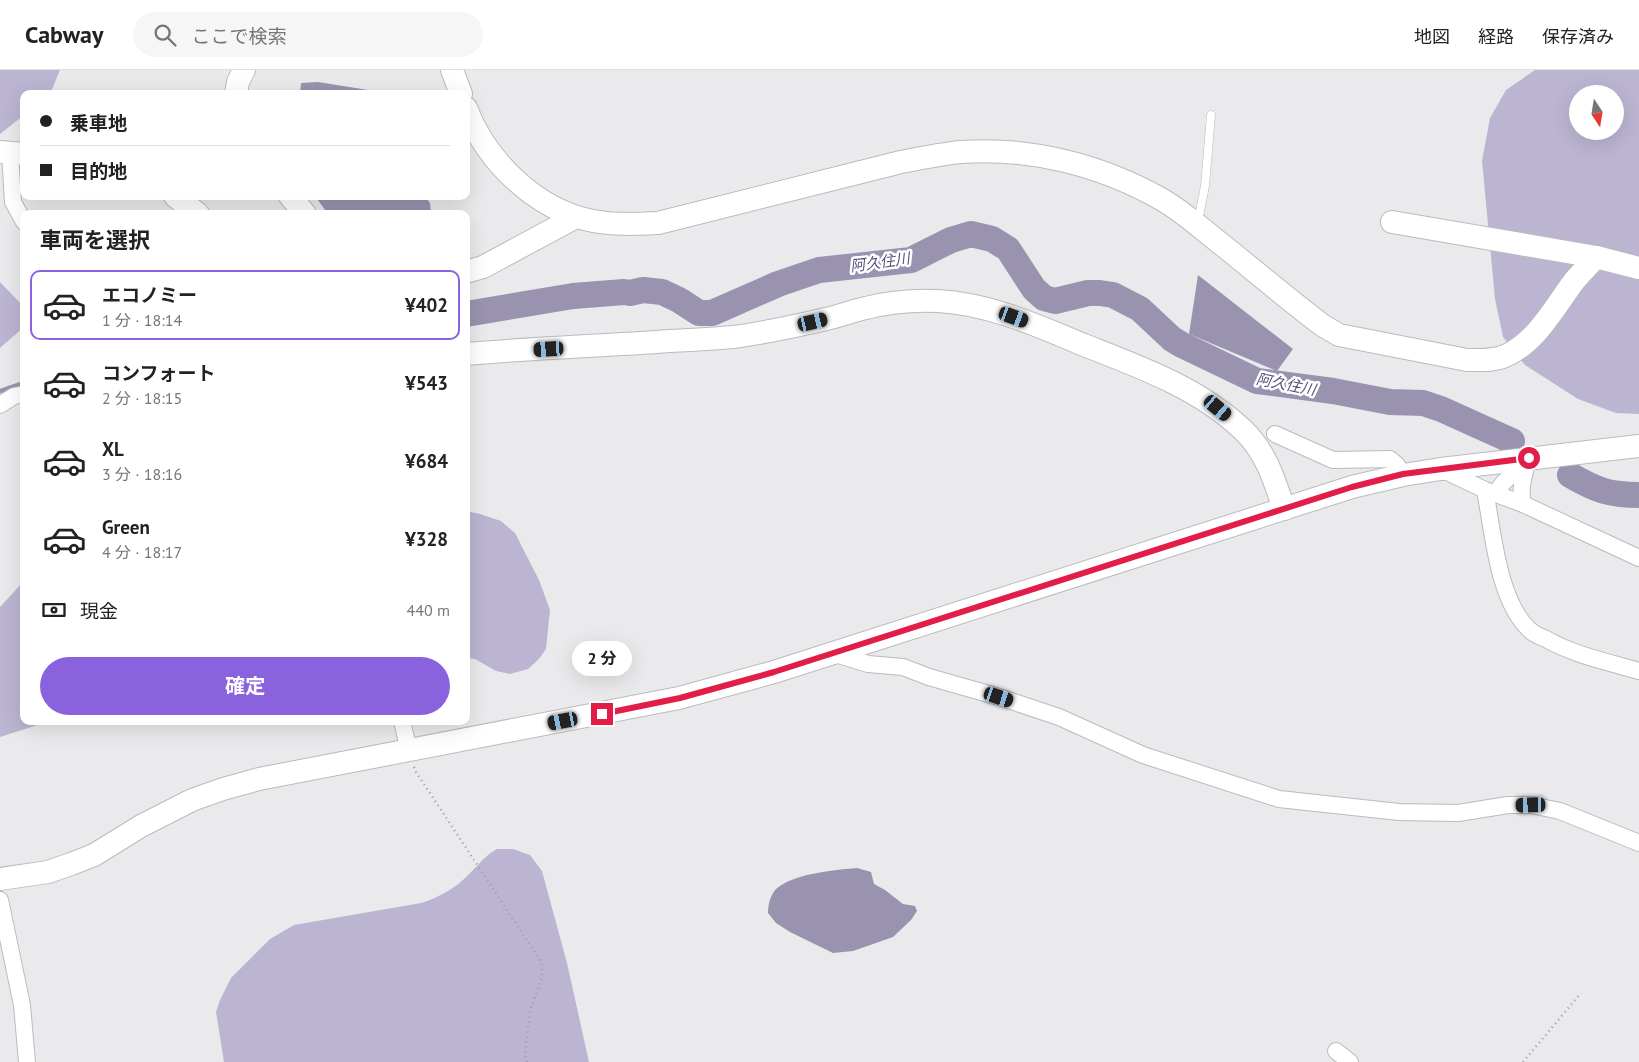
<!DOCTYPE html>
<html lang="ja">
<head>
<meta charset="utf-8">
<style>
	body { margin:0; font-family:"PT Sans","Noto Sans JP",sans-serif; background:#f6f6f6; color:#222; height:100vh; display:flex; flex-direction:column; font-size:19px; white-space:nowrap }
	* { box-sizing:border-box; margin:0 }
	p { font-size:16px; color:#767676 }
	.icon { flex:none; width:28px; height:28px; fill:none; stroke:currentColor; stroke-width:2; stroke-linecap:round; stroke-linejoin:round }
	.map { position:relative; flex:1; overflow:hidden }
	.side { position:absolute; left:20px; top:140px; width:450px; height:515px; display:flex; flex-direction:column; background:#fff; border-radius:10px; box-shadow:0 5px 20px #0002 }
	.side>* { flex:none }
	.hud { position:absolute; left:20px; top:20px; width:450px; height:110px; border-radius:10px; box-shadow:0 5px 20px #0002; display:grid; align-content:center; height:110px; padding:0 20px; background:#fff }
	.needle { width:32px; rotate:168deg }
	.buttons { position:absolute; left:1569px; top:15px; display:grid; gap:10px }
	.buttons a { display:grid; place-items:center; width:55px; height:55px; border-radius:50%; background:#fff; box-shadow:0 5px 20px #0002; font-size:25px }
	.end { position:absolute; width:22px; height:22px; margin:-11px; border:6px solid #e11d48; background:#fff; box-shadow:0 0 0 2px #fff }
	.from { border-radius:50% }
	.bubble { position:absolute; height:35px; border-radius:18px; background:#fff; box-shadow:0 5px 20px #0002; font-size:16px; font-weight:700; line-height:35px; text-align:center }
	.car { position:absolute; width:15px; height:30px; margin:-15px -8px; border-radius:6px; box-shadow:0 0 4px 1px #0007; background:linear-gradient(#222 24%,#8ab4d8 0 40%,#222 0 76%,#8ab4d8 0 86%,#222 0) }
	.hud b { display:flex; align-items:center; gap:18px; height:48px; font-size:19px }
	.hud b+b { border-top:1px solid #e0e0e0 }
	.hud i { width:12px; height:12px; background:#222 }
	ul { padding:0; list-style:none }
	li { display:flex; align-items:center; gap:15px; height:70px; margin:0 10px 8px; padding:0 10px; border:2px solid transparent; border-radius:10px }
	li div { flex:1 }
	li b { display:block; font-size:19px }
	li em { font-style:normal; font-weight:700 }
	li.current { border-color:#8a62dd }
	li>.icon { width:45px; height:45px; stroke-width:1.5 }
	h2 { padding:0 20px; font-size:22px; line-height:60px }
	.pay { display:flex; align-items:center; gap:12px; height:55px; padding:0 20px; font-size:19px }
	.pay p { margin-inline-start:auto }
	.action { display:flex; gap:10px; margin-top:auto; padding:10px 20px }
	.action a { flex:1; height:58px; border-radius:30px; background:#8a62dd; color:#fff; font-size:20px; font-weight:700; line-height:58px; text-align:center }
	header { display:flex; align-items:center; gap:30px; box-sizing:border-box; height:70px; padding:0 25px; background:#fff; border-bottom:1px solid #e0e0e0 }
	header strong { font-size:24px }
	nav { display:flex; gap:28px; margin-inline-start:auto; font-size:18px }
	.search { width:350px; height:45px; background:#f6f6f6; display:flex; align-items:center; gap:12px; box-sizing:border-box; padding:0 18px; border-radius:28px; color:#767676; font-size:19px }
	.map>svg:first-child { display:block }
	.green { fill:#bcb5d2; fill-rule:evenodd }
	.water { fill:#9a93af }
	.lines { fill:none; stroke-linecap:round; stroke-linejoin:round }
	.stream { stroke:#9a93af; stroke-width:4.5 }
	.river { stroke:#9a93af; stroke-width:26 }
	.lane-casing { stroke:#bbbabe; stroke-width:9 }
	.street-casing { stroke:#bbbabe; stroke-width:18 }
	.secondary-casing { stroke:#bbbabe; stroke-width:24 }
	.path { stroke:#9e9ea0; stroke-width:2.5; stroke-dasharray:1 4; stroke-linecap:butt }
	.lane { stroke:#fff; stroke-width:8 }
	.street { stroke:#fff; stroke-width:16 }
	.secondary { stroke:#fff; stroke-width:22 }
	.route { stroke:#e11d48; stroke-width:6 }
	.labels { text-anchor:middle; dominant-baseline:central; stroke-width:5; stroke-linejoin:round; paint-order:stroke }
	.water-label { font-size:15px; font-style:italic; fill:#5b507b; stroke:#fff }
</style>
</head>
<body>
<header>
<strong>Cabway</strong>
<div class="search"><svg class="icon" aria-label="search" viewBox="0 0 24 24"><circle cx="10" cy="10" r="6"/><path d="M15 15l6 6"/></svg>ここで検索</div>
<nav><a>地図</a><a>経路</a><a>保存済み</a></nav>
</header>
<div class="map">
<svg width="1639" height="992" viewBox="0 0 1639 992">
	<rect width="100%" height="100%" fill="#eaeaed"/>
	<g class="green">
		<path d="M0,0H60L50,24H24V45L0,64Z"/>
		<path d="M1535,0H1639V344L1616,343L1578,329L1525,295L1503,267L1495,229L1482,91L1490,48L1506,20ZM1578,24H1615V61H1578Z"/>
		<path d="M0,212L24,237V257L0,278Z"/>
		<path d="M466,441L480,444L501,451L515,463L539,510L550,540L546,579L539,589L528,599L510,604L496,601L475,589L466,588Z"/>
		<path d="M24,511V651H50L0,667V537Z"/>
		<path d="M497,779H513L530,785L542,801L567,893L589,992H224L216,942L220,930L231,908L270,869L294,855L421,833C438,828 456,818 468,805C478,796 484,786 497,779Z"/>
	</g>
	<g class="water">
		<path d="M318,12L368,20L370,24H300L301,13Z"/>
		<path d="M315,126H425L430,133L431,144H328Z"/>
		<path d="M1198,205L1293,279L1277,301L1189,264Z"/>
		<path d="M857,798L871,802L874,814L885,820L903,834L915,836L917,841L911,850L893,867L853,881L833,883L790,862L776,853L768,843C768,834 771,821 780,816C799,803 835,800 857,798Z"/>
	</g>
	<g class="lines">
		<path class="stream" d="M0,321L24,313"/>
		<g class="river">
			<path d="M466,244L573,226L624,222L630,223L643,220L662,222L679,230L699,243H712L778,214L819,200L911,190L951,170L971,164L992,169L1008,179L1034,219L1044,228L1055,231L1088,223H1100L1113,225L1140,239L1172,269L1182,275L1257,311L1333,321L1390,332L1423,333L1441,339L1512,371"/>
			<path d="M1570,405C1596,420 1609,425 1639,425"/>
		</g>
		<g class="lane-casing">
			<path id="lane" d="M1198,151L1205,116L1211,45"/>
		</g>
		<g class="street-casing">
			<g id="street">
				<path d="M10,83L13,132L24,152"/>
				<path d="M0,335L14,326L24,324"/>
				<path d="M1275,364L1333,390L1390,389L1397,395L1403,405"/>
				<path d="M1441,399L1485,420L1523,434L1639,488"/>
				<path d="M1485,420C1493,462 1498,534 1532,562C1536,565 1541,567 1546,569C1574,585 1608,592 1639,601"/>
				<path d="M1495,424L1503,413L1529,388"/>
				<path d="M1523,434C1519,418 1524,406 1528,390"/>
				<path d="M832,583L868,594L903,597L929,607L999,627L1059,647L1143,685L1279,729L1399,742L1458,743L1508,735H1531L1560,741L1639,773"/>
				<path d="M402,651L409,681"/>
				<path d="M0,830L22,935L27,992"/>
				<path d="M1336,981L1350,992"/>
			</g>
		</g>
		<g class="secondary-casing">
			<g id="secondary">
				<path d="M452,0L461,24"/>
				<path d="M236,24L238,12L244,0"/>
				<path d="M466,38C486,91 536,140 593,151C615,155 636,154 658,153L901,92C921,88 941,84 961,82C1030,77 1101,95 1161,129C1184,142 1204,161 1225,177C1257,203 1289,230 1322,255L1339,265L1467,290C1480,290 1494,291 1505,286C1537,272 1555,236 1575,210C1582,202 1589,195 1596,187"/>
				<path d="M0,82L24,84"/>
				<path d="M175,126L198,144"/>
				<path d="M290,126L305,144"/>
				<path d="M1392,152L1596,187L1639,198"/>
				<path d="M466,202L483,197L576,147"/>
				<path d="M466,284C534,278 602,276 670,271C691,270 712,269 733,267C764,263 796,256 826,249C840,246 852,241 866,238C889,232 914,230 938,231C990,234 1036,255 1084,275C1140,297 1199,318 1243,360C1266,382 1274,409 1284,439"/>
				<path d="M0,809L48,802L71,794L94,785L141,756L192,730L223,719L259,709L679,628L774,602L1352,417L1403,405L1441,399L1639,376"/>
			</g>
		</g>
		<g class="path">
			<path d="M414,697L416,702L542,893V908L530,941L525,985L527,992"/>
			<path d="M1523,992L1581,923"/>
		</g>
		<use href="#lane" class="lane"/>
		<use href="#street" class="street"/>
		<use href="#secondary" class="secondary"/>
	</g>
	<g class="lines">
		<path class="route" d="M602,644L680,628L774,602L1352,417L1403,404L1529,388"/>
	</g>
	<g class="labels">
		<g class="water-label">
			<text transform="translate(880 192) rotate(-8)">阿久住川</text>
			<text transform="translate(1286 314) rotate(11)">阿久住川</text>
		</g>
	</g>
</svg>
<div class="buttons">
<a><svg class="needle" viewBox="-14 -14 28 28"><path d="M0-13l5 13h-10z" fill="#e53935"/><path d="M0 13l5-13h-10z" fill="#767676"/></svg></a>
</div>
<i class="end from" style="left:1529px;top:388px"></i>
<i class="end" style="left:602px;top:644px"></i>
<div class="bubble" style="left:572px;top:571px;width:60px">2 分</div>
<i class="car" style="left:1014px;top:247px;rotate:110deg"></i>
<i class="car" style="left:813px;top:252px;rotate:77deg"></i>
<i class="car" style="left:549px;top:279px;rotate:267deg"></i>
<i class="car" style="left:1218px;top:338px;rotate:130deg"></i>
<i class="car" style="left:999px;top:627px;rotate:108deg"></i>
<i class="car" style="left:563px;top:651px;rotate:259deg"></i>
<i class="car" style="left:1531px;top:735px;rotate:269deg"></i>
<div class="hud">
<b><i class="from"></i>乗車地</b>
<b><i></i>目的地</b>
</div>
<section class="side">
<h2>車両を選択</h2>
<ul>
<li class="current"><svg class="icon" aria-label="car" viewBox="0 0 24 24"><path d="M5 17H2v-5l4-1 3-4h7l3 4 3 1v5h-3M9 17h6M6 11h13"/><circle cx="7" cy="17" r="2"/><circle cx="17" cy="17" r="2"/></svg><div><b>エコノミー</b><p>1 分 · 18:14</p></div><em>¥402</em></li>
<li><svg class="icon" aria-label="car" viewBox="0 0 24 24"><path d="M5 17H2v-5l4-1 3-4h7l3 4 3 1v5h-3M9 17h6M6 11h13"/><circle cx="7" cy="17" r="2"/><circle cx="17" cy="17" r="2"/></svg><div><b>コンフォート</b><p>2 分 · 18:15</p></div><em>¥543</em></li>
<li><svg class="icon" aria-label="car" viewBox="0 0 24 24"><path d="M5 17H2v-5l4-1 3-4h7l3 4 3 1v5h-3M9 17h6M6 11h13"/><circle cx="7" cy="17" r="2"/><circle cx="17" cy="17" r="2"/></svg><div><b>XL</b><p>3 分 · 18:16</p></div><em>¥684</em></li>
<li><svg class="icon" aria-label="car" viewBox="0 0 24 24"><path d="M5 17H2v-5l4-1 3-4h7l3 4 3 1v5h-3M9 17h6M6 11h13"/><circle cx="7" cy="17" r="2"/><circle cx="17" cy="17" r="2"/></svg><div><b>Green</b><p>4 分 · 18:17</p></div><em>¥328</em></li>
</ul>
<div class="pay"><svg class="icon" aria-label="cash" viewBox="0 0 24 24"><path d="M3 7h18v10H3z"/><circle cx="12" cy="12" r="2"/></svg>現金<p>440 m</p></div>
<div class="action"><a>確定</a></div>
</section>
</div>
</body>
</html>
